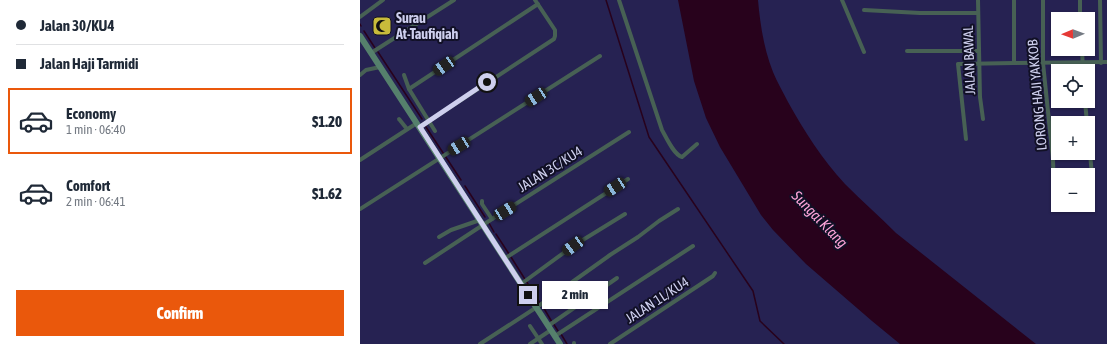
<!DOCTYPE html>
<html lang="en">
<head>
<meta charset="utf-8">
<style>
	body { margin:0; font-family:"Asap Condensed",sans-serif; background:#f2f2f3; color:#1f2937; height:100vh; display:flex; flex-direction:column; font-size:15px; white-space:nowrap }
	* { box-sizing:border-box; margin:0 }
	p { font-size:13px; color:#747a83 }
	.icon { flex:none; width:22px; height:22px; fill:none; stroke:currentColor; stroke-width:2; stroke-linecap:round; stroke-linejoin:round }
	.map { position:relative; flex:1; overflow:hidden }
	.drawer { display:flex; flex-direction:column; background:#fff; width:360px }
	.drawer>* { flex:none }
	.hud { display:grid; align-content:center; height:88px; padding:0 16px; background:#fff }
	.needle { width:26px; rotate:269deg }
	.controls { position:absolute; left:691px; top:12px; display:grid; gap:8px }
	.controls a { display:grid; place-items:center; width:44px; height:44px; border-radius:0px; background:#fff; box-shadow:0 1px 3px #0004; font-size:20px }
	.end { position:absolute; width:18px; height:18px; margin:-9px; border:5px solid #cecfee; background:#111; box-shadow:0 0 0 2px #111 }
	.from { border-radius:50% }
	.bubble { position:absolute; height:28px; border-radius:0px; background:#fff; box-shadow:0 1px 3px #0004; font-size:13px; font-weight:800; line-height:28px; text-align:center }
	.car { position:absolute; width:12px; height:24px; margin:-12px -6px; border-radius:5px; box-shadow:0 0 3px 1px #0007; background:linear-gradient(#222 24%,#8ab4d8 0 40%,#222 0 76%,#8ab4d8 0 86%,#222 0) }
	.hud b { display:flex; align-items:center; gap:14px; height:38px; font-size:15px }
	.hud b+b { border-top:1px solid #e0e1e3 }
	.hud i { width:10px; height:10px; background:#1f2937 }
	ul { padding:0; list-style:none }
	li { display:flex; align-items:center; gap:12px; height:66px; margin:0 8px 6px; padding:0 8px; border:2px solid transparent; border-radius:0px }
	li div { flex:1 }
	li b { display:block; font-size:15px }
	li em { font-style:normal; font-weight:800 }
	li.on { border-color:#ea580c }
	li>.icon { width:36px; height:36px; stroke-width:1.5 }
	.cta { display:flex; gap:8px; margin-top:auto; padding:8px 16px }
	.cta a { flex:1; height:46px; border-radius:0px; background:#ea580c; color:#fff; font-size:16px; font-weight:800; line-height:46px; text-align:center }
	main { display:flex; flex:1; min-height:0 }
	.map>svg:first-child { display:block }
	.water { fill:#28021c }
	.lines { fill:none; stroke-linecap:round; stroke-linejoin:round }
	.stream { stroke:#28021c; stroke-width:1.5 }
	.street { stroke:#476154; stroke-width:4 }
	.secondary { stroke:#55806c; stroke-width:6 }
	.route { stroke:#cecfee; stroke-width:5 }
	.labels { text-anchor:middle; dominant-baseline:central; stroke-width:4; stroke-linejoin:round; paint-order:stroke }
	.poi-label { font-size:14px; font-weight:bold; fill:#cecfee; stroke:#111025; text-anchor:start }
	.street-label { font-size:14px; fill:#cecfee; stroke:#111025 }
	.water-label { font-size:15px; font-style:italic; fill:#fea5da; stroke:#111025 }
</style>
</head>
<body>
<main>
<section class="drawer">
<div class="hud">
<b><i class="from"></i>Jalan 30/KU4</b>
<b><i></i>Jalan Haji Tarmidi</b>
</div>
<ul>
<li class="on"><svg class="icon" aria-label="car" viewBox="0 0 24 24"><path d="M5 17H2v-5l4-1 3-4h7l3 4 3 1v5h-3M9 17h6M6 11h13"/><circle cx="7" cy="17" r="2"/><circle cx="17" cy="17" r="2"/></svg><div><b>Economy</b><p>1 min · 06:40</p></div><em>$1.20</em></li>
<li><svg class="icon" aria-label="car" viewBox="0 0 24 24"><path d="M5 17H2v-5l4-1 3-4h7l3 4 3 1v5h-3M9 17h6M6 11h13"/><circle cx="7" cy="17" r="2"/><circle cx="17" cy="17" r="2"/></svg><div><b>Comfort</b><p>2 min · 06:41</p></div><em>$1.62</em></li>
</ul>
<div class="cta"><a>Confirm</a></div>
</section>
<div class="map">
<svg width="747" height="344" viewBox="0 0 747 344">
	<rect width="100%" height="100%" fill="#262252"/>
	<path class="water" d="M318,0H398C400,23 404,50 413,72C417,82 423,92 428,102C444,131 462,159 485,184C502,201 519,216 536,233L676,344H540L512,321L446,264L413,230L401,215L360,147L346,118L334,81Z"/>
	<g class="lines">
		<g class="stream">
			<path d="M246,0L289,137L393,291L400,321L424,344"/>
			<path d="M0,24L1,26"/>
			<path d="M4,31L15,48"/>
			<path d="M18,52L62,119"/>
			<path d="M66,127L101,180"/>
			<path d="M105,186L125,217"/>
			<path d="M129,223L134,232"/>
			<path d="M136,234L149,254"/>
			<path d="M151,257L180,303"/>
			<path d="M182,305L192,322"/>
			<path d="M193,323L198,331"/>
			<path d="M201,334L207,344"/>
		</g>
		<g class="street">
			<path d="M259,0L302,130C306,137 314,155 322,157L337,144"/>
			<path d="M482,0L504,52"/>
			<path d="M618,0L620,97L623,119"/>
			<path d="M683,0V63L693,160L694,188"/>
			<path d="M720,0V19"/>
			<path d="M740,0L741,63"/>
			<path d="M504,10L560,13H618"/>
			<path d="M0,17L23,0"/>
			<path d="M722,49L723,71"/>
			<path d="M547,51H619"/>
			<path d="M11,53L94,0"/>
			<path d="M654,63V0"/>
			<path d="M0,75L6,70L20,67"/>
			<path d="M44,75L49,89L75,131"/>
			<path d="M49,89L178,4"/>
			<path d="M725,101L727,123"/>
			<path d="M39,119L47,129"/>
			<path d="M60,127L194,39L195,36V30L175,0"/>
			<path d="M728,132L733,186"/>
			<path d="M606,139L598,64L654,63L747,62"/>
			<path d="M0,160L57,123"/>
			<path d="M122,201V204L132,219"/>
			<path d="M0,209L240,56"/>
			<path d="M79,237L91,230L120,220"/>
			<path d="M144,259L268,179"/>
			<path d="M65,263L132,219L269,132"/>
			<path d="M161,284L213,246L265,214"/>
			<path d="M170,326L182,344"/>
			<path d="M188,326L257,278"/>
			<path d="M195,336L333,246"/>
			<path d="M214,343V344"/>
			<path d="M120,344L180,305L250,255L278,237L299,221L318,209"/>
			<path d="M170,344L191,330"/>
			<path d="M250,344L353,276L355,273"/>
		</g>
		<path class="secondary" d="M0,36L200,344"/>
	</g>
	<g class="lines">
		<path class="route" d="M127,82L60,127L168,295"/>
	</g>
	<defs>
		<g id="mosque-square" transform="scale(1)"><rect x="-9" y="-9" width="18" height="18" rx="4" fill="#c8bb3b" stroke="#111025"/><path d="M3.5-4.9A6 6 0 1 0 3.5 4.9A5 5 0 1 1 3.5-4.9Z" fill="#111"/></g>
	</defs>
	<g fill-rule="evenodd">
		<use href="#mosque-square" x="22" y="26"/>
	</g>
	<g class="labels">
		<g class="poi-label">
			<text x="36" y="18">Surau<tspan x="36" dy="16">At-Taufiqiah</tspan></text>
		</g>
		<g class="street-label">
			<text transform="translate(609 60) rotate(-92)">JALAN BAWAL</text>
			<text transform="translate(677 95) rotate(-95)">LORONG HAJI YAKKOB</text>
			<text transform="translate(190 169) rotate(-32)">JALAN 3C/KU4</text>
			<text transform="translate(297 300) rotate(-33)">JALAN 1L/KU4</text>
		</g>
		<g class="water-label">
			<text transform="translate(460 219) rotate(46)">Sungai Klang</text>
		</g>
	</g>
</svg>
<div class="controls">
<a><svg class="needle" viewBox="-14 -14 28 28"><path d="M0-13l5 13h-10z" fill="#e53935"/><path d="M0 13l5-13h-10z" fill="#747a83"/></svg></a>
<a><svg class="icon" aria-label="locate" viewBox="0 0 24 24"><circle cx="12" cy="12" r="6"/><path d="M12 2v4M12 18v4M2 12h4M18 12h4"/></svg></a>
<a>+</a>
<a>−</a>
</div>
<i class="end from" style="left:127px;top:82px"></i>
<i class="end" style="left:168px;top:295px"></i>
<div class="bubble" style="left:182px;top:281px;width:66px">2 min</div>
<i class="car" style="left:84px;top:66px;rotate:236deg"></i>
<i class="car" style="left:176px;top:97px;rotate:237deg"></i>
<i class="car" style="left:99px;top:146px;rotate:238deg"></i>
<i class="car" style="left:255px;top:187px;rotate:237deg"></i>
<i class="car" style="left:145px;top:211px;rotate:58deg"></i>
<i class="car" style="left:213px;top:246px;rotate:234deg"></i>
</div>
</main>
</body>
</html>
